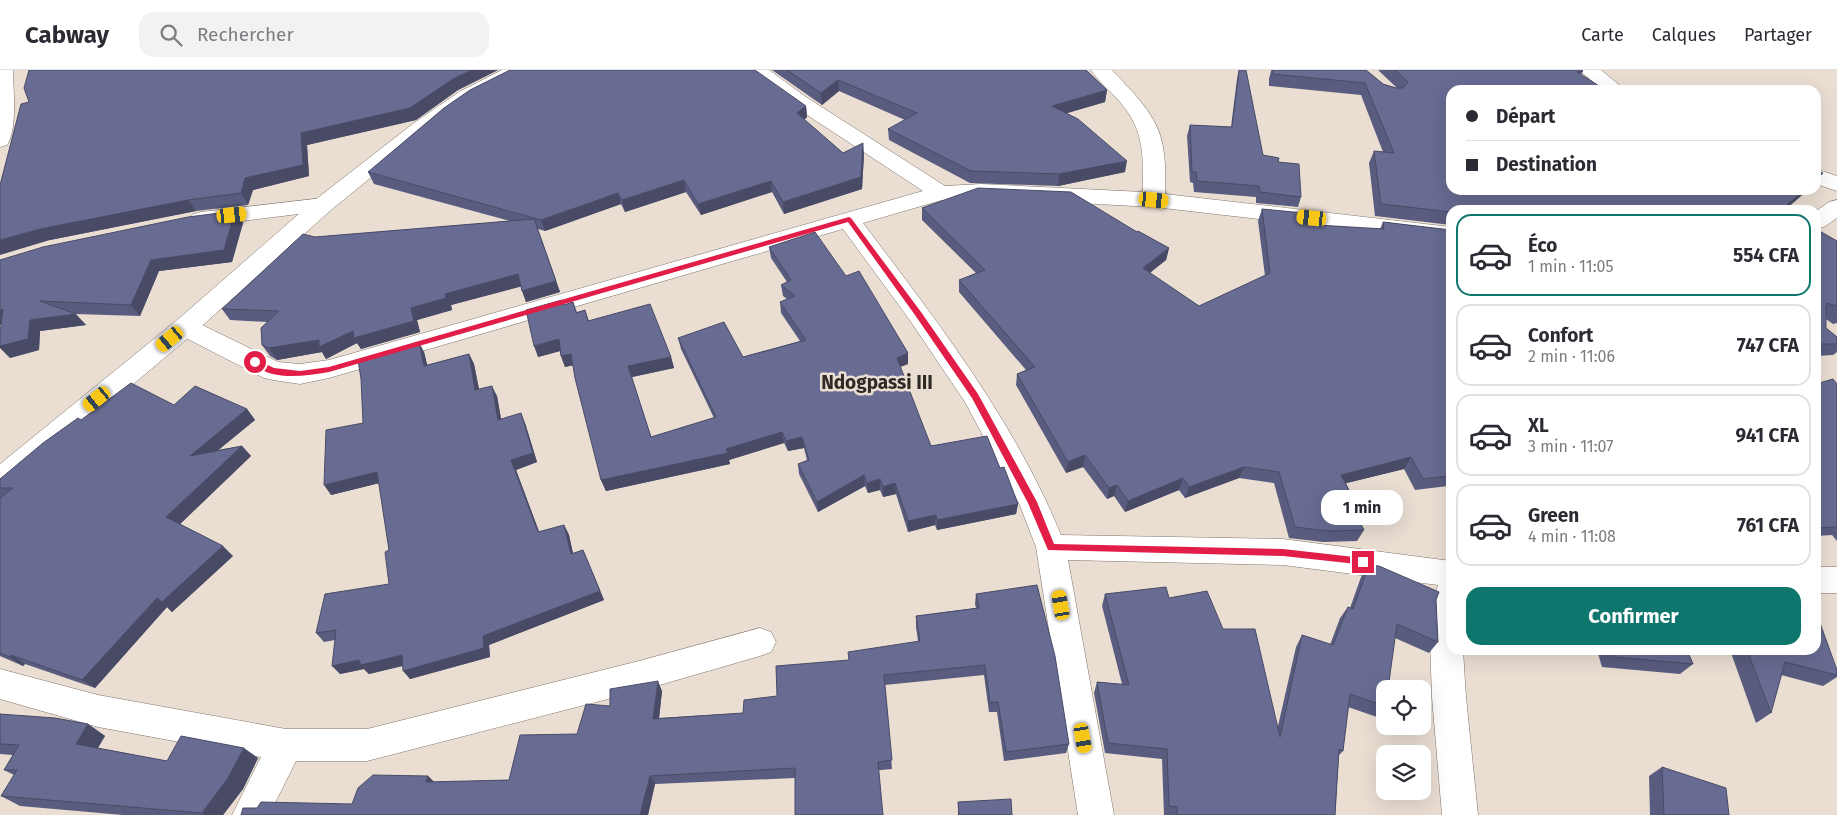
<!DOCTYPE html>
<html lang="fr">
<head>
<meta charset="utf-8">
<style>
	body { margin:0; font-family:"Fira Sans",sans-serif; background:#f2f2f3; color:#2b2b33; height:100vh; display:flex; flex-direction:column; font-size:19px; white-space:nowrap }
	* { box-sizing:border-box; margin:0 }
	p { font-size:16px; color:#7c7c81 }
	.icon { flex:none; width:28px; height:28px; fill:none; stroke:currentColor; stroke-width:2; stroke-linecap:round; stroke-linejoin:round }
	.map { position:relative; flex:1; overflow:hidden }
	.details { position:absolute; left:1446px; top:135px; width:375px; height:450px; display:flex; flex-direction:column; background:#fff; border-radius:15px; box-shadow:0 5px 20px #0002 }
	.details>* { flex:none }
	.top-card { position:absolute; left:1446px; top:15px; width:375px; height:110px; border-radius:15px; box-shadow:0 5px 20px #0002; display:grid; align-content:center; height:110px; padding:0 20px; background:#fff }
	.tools { position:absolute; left:1376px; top:610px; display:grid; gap:10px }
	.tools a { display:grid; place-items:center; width:55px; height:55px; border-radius:10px; background:#fff; box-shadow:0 5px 20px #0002; font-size:25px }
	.end { position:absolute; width:22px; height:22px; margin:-11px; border:6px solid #e11d48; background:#fff; box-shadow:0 0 0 2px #fff }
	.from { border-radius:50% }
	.bubble { position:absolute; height:35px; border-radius:15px; background:#fff; box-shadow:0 5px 20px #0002; font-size:16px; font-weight:700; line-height:35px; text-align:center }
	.car { position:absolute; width:15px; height:30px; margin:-15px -8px; border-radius:6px; box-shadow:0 0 4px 1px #0007; background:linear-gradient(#f5c518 24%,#345 0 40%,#f5c518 0 76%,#345 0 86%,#f5c518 0) }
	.top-card b { display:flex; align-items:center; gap:18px; height:48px; font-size:19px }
	.top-card b+b { border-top:1px solid #e1e1e2 }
	.top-card i { width:12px; height:12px; background:#2b2b33 }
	ul { padding:9px 0 0; list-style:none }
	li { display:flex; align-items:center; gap:15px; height:82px; margin:0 10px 8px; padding:0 10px; border:2px solid #e1e1e2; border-radius:15px }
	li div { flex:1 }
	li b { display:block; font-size:19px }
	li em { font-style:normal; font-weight:700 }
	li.active { border-color:#0f766e }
	li>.icon { width:45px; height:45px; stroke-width:1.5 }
	.cta { display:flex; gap:10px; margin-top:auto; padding:10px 20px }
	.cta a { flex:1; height:58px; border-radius:15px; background:#0f766e; color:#fff; font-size:20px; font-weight:700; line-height:58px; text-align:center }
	header { display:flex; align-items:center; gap:30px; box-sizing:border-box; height:70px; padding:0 25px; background:#fff; border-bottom:1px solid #e1e1e2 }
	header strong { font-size:24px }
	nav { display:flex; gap:28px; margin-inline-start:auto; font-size:18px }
	.search { width:350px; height:45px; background:#f2f2f3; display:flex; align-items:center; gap:12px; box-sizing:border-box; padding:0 18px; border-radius:15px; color:#7c7c81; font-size:19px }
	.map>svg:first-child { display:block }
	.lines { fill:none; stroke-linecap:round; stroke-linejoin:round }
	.street-casing { stroke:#7f736a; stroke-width:1 }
	.secondary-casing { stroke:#7f736a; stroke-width:1 }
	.street { fill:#fff; fill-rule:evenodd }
	.secondary { fill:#fff; fill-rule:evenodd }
	.wall { fill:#595c7e }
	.shaded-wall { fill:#494b66 }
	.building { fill:#686b92; stroke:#494b66 }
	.route { fill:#e11d48 }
	.labels { text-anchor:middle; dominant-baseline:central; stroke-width:5; stroke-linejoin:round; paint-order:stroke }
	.district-label { font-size:19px; font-weight:bold; fill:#2d2925; stroke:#eaded3 }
</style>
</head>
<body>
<header>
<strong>Cabway</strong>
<div class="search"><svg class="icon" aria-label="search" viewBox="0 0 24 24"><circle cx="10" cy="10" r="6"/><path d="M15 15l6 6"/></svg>Rechercher</div>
<nav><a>Carte</a><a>Calques</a><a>Partager</a></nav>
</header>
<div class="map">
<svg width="1837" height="745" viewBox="0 0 1837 745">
	<rect width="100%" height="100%" fill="#eaded3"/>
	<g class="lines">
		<g class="street-casing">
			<g id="street">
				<path d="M0,0H13C13,19 18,59 7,75L0,77Z"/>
				<path d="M746,0H769L806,27L945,116L981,114L1143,122C1143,86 1145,61 1120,32C1111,21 1099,12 1091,0H1112C1133,23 1158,45 1163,77C1166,93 1165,109 1165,124L1451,157V171L1154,137L981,128L942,130L863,153C937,251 1014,350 1061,465L1283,469L1451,491V580H1463L1466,627L1478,745H1442L1432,627L1429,542L1438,515L1283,495L1068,490L1114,745H1078L1036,477L1019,433L965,332L909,249L843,159L329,308L300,314L273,310L264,308L176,263L173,257L176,251L185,248L194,251L278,292L300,294L329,290L923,121L792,35L749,4Z"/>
				<path d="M1579,0H1601L1625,20H1603Z"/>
				<path d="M1816,99L1837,106V121L1816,114Z"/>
				<path d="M323,128L331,130L334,135L331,140L201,156L193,154L190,149L193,144L201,142Z"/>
				<path d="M1837,130V148L1824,157L1816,159V141L1829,132Z"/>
				<rect x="1816" y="497" width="21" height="26"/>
				<path d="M760,558L771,562L776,572L771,582L760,586L639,621L367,691H296L269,745H232L261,687L98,657L0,629V599L98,625L286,659H367L639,591Z"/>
			</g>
		</g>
		<g class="secondary-casing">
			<path id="secondary" d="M502,0H527L524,4L473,30L428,61L331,140L194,263L10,418L0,421V394L176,251L315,130L414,53L459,22Z"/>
		</g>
		<use href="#street" class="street"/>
		<use href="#secondary" class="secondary"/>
	</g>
	<g class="wall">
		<path d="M29,0H498L458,20L416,50L307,75L309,106L253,120L248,135L196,141L50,170L29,32Z"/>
		<path d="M772,0H1086L1107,20L1105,32L1066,43L1125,102L1058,116L970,113L889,70L888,59L905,50L839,21L822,35Z"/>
		<path d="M1239,0L1263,85L1278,92L1301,127L1298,137L1256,133V127L1194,122L1193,113L1190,112L1187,66L1190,55L1231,57L1237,9Z"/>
		<path d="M1271,0H1366L1383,14L1397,18L1378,0H1581L1583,1L1581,5L1451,20V155L1375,146L1369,93L1374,81L1383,82L1361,25L1269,16V9L1271,1Z"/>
		<path d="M806,36L807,47L804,50L843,83L864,84L862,119L784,144L772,122L701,145L686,122L625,142L621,134L545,161L538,159L560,222L526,232L521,216L451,235L452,240L417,250L420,262L361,279L357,273L326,289L322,282L277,290L270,286L262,275L267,252L230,250L222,239L315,167L510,151L374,114L368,102Z"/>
		<path d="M922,138L1137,162L1169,178L1166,190L1150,203L1199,236L1265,206L1258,151L1262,139L1304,150L1317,155L1380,159L1383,152L1451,160V421L1448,416L1415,420L1404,399L1346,413L1358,438L1355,443L1364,460L1357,471L1323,472L1289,468L1274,413L1239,408L1185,428L1179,420L1125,442L1114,426L1107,429L1083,397L1066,403L1016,315L1017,304L1026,300L959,222V210L976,203L922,150Z"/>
		<path d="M235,141L243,153L232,192L159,201L140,246L75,244L86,255L40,261L39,280L10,288L1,254L0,190Z"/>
		<path d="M1816,159L1837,171V253L1833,254L1826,249V258L1837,267V282L1833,285L1816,286Z"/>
		<path d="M769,177L908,294L900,297L931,376L1000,398L1018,434L1016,444L937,460L935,455L908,462L896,424L883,427L880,420L868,423L865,416L818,442L799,404L798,394L807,390L804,378L788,381L784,373L729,390L730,394L606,421L601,410L573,295L565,297L561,286L560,281L538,287L564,235L573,232L577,242L585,240L589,251L671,287L674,298L632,307L651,367L714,348L681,279L678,268L743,287L800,271L781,243L780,232L787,229L783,226L781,215L787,212L771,188Z"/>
		<path d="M424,282L427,295L469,284L474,294L479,319L497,326L501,349L525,353L537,392L516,400L539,462L564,455L569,465L573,483L587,489L604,530L489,575L490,587L410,609L403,596L369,604L364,599L340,604L335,570L324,572L316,563L389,514V480L379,413L331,425Z"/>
		<path d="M1816,314H1837V471L1832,465L1816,466Z"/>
		<path d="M174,335L247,339L255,350L218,380L242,376L251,386L180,454L233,486L172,542L167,537L95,618L25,594L23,596L0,586V409L81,350Z"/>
		<path d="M1369,495L1436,530L1438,572L1429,583L1395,568L1385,619V638L1377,647L1348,637L1343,681L1339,685L1335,745H1164L1162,689L1105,683L1094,623L1097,612L1122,614L1102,536L1105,524L1169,528L1223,559L1278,656L1296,577L1302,565L1330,575L1340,548L1348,537L1350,538L1361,507Z"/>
		<path d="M976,524L1069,674L1066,683L1004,691L997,642H989L984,605L885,615L892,699L795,708L655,714L648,745L257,738L352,734L428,706L434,712L509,710L577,664L610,636L662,621L659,648L743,643L849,590L918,571L916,557V546L976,538L975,534Z"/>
		<path d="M1597,580H1687L1693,594L1680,604L1602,597Z"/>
		<path d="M1730,580H1816L1837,600V607L1823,616L1781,605L1771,643L1756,653Z"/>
		<path d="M0,644L88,654L105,666L97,678L167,691L258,688L243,719L223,745H123L20,736L1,726L14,705L4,700L13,685L0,684Z"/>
		<path d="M1662,697L1729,745H1650L1649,706Z"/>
		<path d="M958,732L1012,745H958Z"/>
	</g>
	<g class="shaded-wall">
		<path d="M472,0H498L458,20L416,50L307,75L309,106L253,120L248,135L241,123L245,108L301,63L453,9Z"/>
		<path d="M838,10L839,21L822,35L821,23Z"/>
		<path d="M1107,20L1105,32L1051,48L1052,36Z"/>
		<path d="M806,36L807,47L798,55L797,43Z"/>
		<path d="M863,73L864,84L862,119L784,144L783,132Z"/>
		<path d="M1127,91L1125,102L1058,116L1059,104Z"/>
		<path d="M684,110L686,122L625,142L622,130Z"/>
		<path d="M771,111L772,122L701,145L698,134Z"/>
		<path d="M1804,120H1808L1785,140H1781Z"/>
		<path d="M618,123L621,134L545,161L541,150Z"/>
		<path d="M188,130L196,141L50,170L0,185V170L40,159Z"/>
		<path d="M235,141L243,153L232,192L159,201L140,246L131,235L151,190Z"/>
		<path d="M534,149L560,222L526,232L522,221Z"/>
		<path d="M1169,178L1166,190L1140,210L1143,198Z"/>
		<path d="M518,204L523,216L451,235L452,240L417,250L420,262L361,279L357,273L326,289L322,282L277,290L269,278L353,261L411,238L445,224Z"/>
		<path d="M3,239L14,251L0,255V240Z"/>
		<path d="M76,244L86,255L40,261L39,280L10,288L0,278V276L30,250Z"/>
		<path d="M559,269L564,280L538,287L534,276Z"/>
		<path d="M419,272L424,282L430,306L424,296Z"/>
		<path d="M908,283V294L897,298V288Z"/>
		<path d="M469,284L474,294L481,330L475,320Z"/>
		<path d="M571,284L575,295L565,297L561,286Z"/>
		<path d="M671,287L674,298L632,307L628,296Z"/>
		<path d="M492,316L497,326L503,360L498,350Z"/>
		<path d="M247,339L255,350L199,396L190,386Z"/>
		<path d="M521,343L525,353L537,392L516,400L543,472L538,462L511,390Z"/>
		<path d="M782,362L784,373L729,390L730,394L606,421L601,410L726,379Z"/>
		<path d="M802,367L804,378L788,381L786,371Z"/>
		<path d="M242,376L251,386L177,457L166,447Z"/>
		<path d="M1085,385L1083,397L1066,403L1068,392Z"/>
		<path d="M1411,387L1404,399L1335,416L1341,405Z"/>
		<path d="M1244,397L1239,408L1185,428L1189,417Z"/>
		<path d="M377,402L384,412L331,425L324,415Z"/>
		<path d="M864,405L865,416L818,442L817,432Z"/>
		<path d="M1183,408L1179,420L1125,442L1128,431Z"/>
		<path d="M880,409V420L868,423L867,413Z"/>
		<path d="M895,413L896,424L883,427V417Z"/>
		<path d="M1117,415L1114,426L1107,429L1109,418Z"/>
		<path d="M1018,434L1016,444L937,460V450Z"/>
		<path d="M936,445L935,455L908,462V451Z"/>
		<path d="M564,455L569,465L575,494L571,484Z"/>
		<path d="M223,476L233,486L172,542L167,537L95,618L82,610L157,528Z"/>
		<path d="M583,480L604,530L489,575L490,587L410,609L403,601L483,566Z"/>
		<path d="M11,585L25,594L23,596L10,587Z"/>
		<path d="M402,585L409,594L369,604L364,599L340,604L332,596L359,590Z"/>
		<path d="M658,611L662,621L658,658L653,649Z"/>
		<path d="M88,654L105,666L94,685L76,674Z"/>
		<path d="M244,678L258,688L243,719L223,745H204L202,743Z"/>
		<path d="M428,706L437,715L426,712Z"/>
		<path d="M650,706L655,714L648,745H640Z"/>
	</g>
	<g class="building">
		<path d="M29,0H472L453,9L410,38L301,63L303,95L245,108L241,123L188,130L40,159L0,170V115L21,34L29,32L24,18Z"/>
		<path d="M510,0H755L806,36L797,43L843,83L863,73L861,107L783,132L771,111L698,134L684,110L622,130L618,123L541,150L368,102L444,38L470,20Z"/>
		<path d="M787,0H1086L1107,20L1052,36L1078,49L1127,91L1059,104L971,101L888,59L917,43L838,10L821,23Z"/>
		<path d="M1239,0H1246L1263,85L1279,88L1278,92L1299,94L1301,127L1260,122L1259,116L1197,111L1196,102H1192L1190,55L1232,57Z"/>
		<path d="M1273,0H1366L1383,14L1396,18H1403L1408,12L1395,0H1581L1583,1L1577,2L1604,19L1602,20H1451V120H1804L1782,139L1784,140H1451V142L1381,134L1374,81L1394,83L1365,13L1273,4Z"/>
		<path d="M1816,100L1823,103L1816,110Z"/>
		<path d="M978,118L1071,122L1137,162L1138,161L1169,178L1143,198L1199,236L1270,203L1262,139L1304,143V150L1316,152L1317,155L1384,159L1383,152L1451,160V406L1423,409L1411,387L1341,405L1358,438L1353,439L1364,460L1329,461L1295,457L1279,402L1244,397L1189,417L1183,408L1128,431L1117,415L1109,418L1085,385L1068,392L1017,304L1035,297L959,210L985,200L922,138Z"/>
		<path d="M235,141L224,180L151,190L131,235L40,231L76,244L30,250L28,269L0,276V263L3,239L0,240V190L43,177L188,147Z"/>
		<path d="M534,149L556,211L522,221L518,204L445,224L446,228L411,238L414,251L354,268L353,261L319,277V270L269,278L262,275L261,258L279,241L222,239L303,164L315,167Z"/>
		<path d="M1816,159L1837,171V236L1826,233V258L1837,267V274H1816Z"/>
		<path d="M815,162L846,206L859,201L908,283L897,288L931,376L987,366L1000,398L1004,397L1018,434L937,450L936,445L908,451L895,413L883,417L880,409L867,413L864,405L817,432L798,394L809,390L802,367L786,371L782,362L726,379L728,383L601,410L575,308L571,284L561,286L559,269L534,276L526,240L562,230L564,235L573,232L576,243L585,240L588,251L650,234L671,287L628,296L651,367L716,347L678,268L724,252L743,287L806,270L780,232L795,226L781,215L791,210L769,177Z"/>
		<path d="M419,272L424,296L469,284L475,320L492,316L498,350L521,343L533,383L511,390L538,462L564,455L571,484L583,480L600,521L483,566L484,578L403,601L402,585L361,595L359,590L332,596L336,560L316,563L325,524L389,514L385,482L389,480L377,402L324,415L326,360L363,353L361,309L358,290Z"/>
		<path d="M1833,309L1837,314V457L1816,458V314Z"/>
		<path d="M131,313L174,335L195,316L247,339L190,386L242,376L166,447L223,476L162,532L157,528L82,610L11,585L10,587L0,583V428L13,418H0V409L43,373L78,348L81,350Z"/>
		<path d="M1369,495L1379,496L1439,522L1436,530L1438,572L1397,554L1388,619H1385V636L1350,624L1343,681L1339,679L1335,745H1177V737L1169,736L1167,679L1108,673L1097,612L1129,615L1105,524L1166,517L1169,528L1207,521L1223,559H1255L1280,667L1302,565L1333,575L1348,537L1353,539Z"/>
		<path d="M1037,515L1055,586L1069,674L1006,682L998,632L990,633L985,595L884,605L892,690L878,692L883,745H795V698L650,706L640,745H241L243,738H257L261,732L352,734L358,718L373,705L428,706L426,712L509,710L520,665L577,664L586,634L610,636V619L658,611L653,649L743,643L744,630L777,626L776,596L849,590L848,582L920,571L916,546L979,538L976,524Z"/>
		<path d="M1816,542L1837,600V605L1785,592L1771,643L1747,580H1816Z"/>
		<path d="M1612,580H1687L1693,594L1614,587Z"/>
		<path d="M0,644L55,648L88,654L76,674L167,691L181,666L244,678L228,708L202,743L1,726L17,700H4L19,675L0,674Z"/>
		<path d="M1662,697L1726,718L1729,745H1664Z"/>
		<path d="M1011,729L1012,745H959L958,732Z"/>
	</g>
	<path class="route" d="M849,147L851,148L921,242L978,324L1037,432L1054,474L1283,479L1363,488L1366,489V495L1283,486L1048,480L1028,433L972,328L915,245L848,152L329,302C304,306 271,312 251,292L255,289L274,298L300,301L329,297Z"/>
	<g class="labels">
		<g class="district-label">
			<text x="877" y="312">Ndogpassi III</text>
		</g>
	</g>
</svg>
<div class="tools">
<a><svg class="icon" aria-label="locate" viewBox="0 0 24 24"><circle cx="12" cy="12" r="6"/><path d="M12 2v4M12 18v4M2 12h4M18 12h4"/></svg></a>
<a><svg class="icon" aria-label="layers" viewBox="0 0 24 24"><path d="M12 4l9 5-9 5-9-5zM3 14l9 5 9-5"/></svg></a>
</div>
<i class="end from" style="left:255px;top:292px"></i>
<i class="end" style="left:1363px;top:492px"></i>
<div class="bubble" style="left:1321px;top:420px;width:82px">1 min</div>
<i class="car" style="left:1154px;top:130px;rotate:96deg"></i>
<i class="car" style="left:232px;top:145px;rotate:84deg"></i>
<i class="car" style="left:1312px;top:148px;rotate:276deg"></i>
<i class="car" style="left:170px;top:269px;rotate:230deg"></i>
<i class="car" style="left:97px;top:329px;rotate:231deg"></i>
<i class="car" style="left:1061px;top:535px;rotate:350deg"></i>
<i class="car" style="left:1083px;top:668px;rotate:170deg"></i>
<div class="top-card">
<b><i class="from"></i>Départ</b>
<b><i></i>Destination</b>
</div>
<section class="details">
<ul>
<li class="active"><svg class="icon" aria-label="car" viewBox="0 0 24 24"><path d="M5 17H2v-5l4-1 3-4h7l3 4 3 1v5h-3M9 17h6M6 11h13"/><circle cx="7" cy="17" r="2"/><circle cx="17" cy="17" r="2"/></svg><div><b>Éco</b><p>1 min · 11:05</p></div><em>554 CFA</em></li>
<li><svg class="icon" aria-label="car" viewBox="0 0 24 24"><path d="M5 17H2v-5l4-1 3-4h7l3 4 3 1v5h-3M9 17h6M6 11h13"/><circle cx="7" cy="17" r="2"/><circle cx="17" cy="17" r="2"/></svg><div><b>Confort</b><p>2 min · 11:06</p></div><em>747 CFA</em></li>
<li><svg class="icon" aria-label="car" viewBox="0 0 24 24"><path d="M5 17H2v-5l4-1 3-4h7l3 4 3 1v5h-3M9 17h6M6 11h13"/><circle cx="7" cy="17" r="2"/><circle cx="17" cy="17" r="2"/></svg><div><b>XL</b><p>3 min · 11:07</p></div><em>941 CFA</em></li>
<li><svg class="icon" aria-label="car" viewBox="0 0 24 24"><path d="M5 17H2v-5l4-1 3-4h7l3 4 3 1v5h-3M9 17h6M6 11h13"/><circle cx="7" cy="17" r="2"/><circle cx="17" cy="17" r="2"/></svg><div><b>Green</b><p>4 min · 11:08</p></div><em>761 CFA</em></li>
</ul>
<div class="cta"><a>Confirmer</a></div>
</section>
</div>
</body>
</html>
